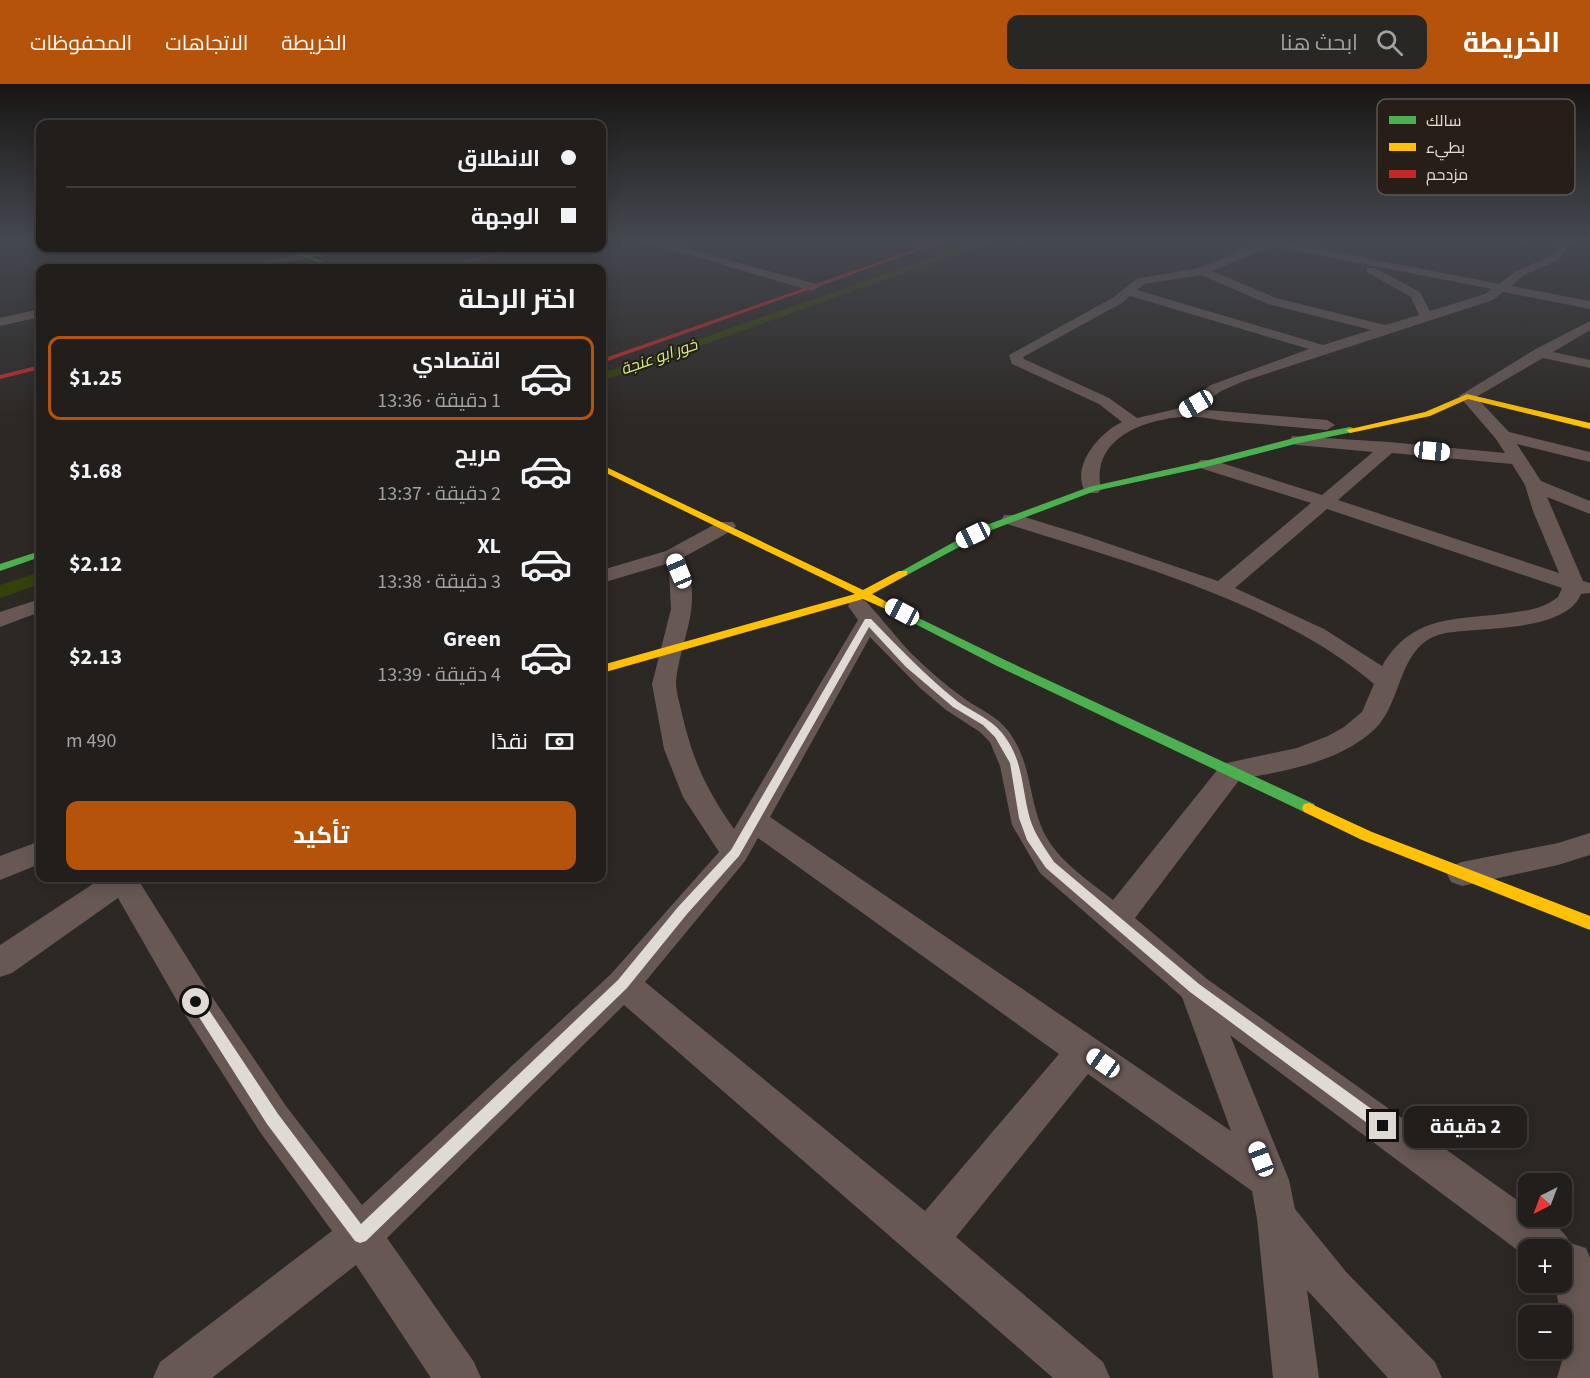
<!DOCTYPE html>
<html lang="ar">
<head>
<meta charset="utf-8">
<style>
	body { margin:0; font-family:"Source Sans 3",Cairo,sans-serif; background:#292724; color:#f1f3f6; direction:rtl; height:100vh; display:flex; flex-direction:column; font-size:22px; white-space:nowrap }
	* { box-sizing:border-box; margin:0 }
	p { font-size:20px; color:#a2a2a3 }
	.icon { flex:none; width:33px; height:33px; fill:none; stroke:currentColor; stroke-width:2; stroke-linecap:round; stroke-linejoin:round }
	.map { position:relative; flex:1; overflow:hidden; direction:ltr }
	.panel { position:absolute; left:36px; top:180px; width:570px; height:618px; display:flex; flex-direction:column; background:#211e1b; border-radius:12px; box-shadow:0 3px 15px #0003,0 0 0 2px #3e3c3a; direction:rtl }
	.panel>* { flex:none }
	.top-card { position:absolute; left:36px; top:36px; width:570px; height:132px; border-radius:12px; box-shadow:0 3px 15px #0003,0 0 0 2px #3e3c3a; direction:rtl; display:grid; align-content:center; height:132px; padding:0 30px; background:#211e1b }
	.needle { width:39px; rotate:222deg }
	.fabs { position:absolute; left:1518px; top:1089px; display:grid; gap:12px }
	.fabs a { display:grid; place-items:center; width:54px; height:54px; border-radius:12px; background:#211e1b; box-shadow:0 3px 15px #0003,0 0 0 2px #3e3c3a; font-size:30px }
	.end { position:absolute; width:27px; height:27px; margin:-14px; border:8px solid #e0dad5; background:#111; box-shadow:0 0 0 3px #111 }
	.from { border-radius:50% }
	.bubble { position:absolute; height:42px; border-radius:12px; background:#211e1b; box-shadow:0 3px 15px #0003,0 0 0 2px #3e3c3a; font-size:20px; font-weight:700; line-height:42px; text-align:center; direction:rtl }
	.car { position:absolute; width:18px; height:36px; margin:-18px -9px; border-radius:8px; box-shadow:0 0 4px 2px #0007; background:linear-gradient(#fff 24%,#345 0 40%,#fff 0 76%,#345 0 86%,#fff 0) }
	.top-card b { display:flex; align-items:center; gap:21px; height:57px; font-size:22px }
	.top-card b+b { border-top:2px solid #3e3c3a }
	.top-card i { width:15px; height:15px; background:#f1f3f6 }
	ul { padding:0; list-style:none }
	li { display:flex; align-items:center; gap:18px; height:84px; margin:0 12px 9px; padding:0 18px; border:3px solid transparent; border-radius:12px }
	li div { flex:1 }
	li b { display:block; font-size:22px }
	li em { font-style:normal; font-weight:700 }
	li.selected { border-color:#b45309 }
	li>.icon { width:54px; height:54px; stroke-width:1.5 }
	h2 { padding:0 30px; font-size:27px; line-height:72px }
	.pay { display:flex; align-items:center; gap:15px; height:66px; padding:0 30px; font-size:22px }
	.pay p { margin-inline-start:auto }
	.action { display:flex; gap:12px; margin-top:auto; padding:12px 30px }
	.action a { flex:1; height:69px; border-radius:12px; background:#b45309; color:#fff; font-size:24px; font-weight:700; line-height:69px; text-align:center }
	header { display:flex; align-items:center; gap:36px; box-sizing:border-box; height:84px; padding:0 30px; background:#b45309; color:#fff }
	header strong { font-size:28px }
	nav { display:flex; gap:33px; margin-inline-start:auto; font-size:21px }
	.search { width:420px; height:54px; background:#292724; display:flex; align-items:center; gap:15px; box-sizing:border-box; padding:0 21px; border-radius:12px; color:#a2a2a3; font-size:22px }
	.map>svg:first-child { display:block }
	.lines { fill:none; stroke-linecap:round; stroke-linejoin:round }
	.canal { fill:#344209; fill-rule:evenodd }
	.street { fill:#675854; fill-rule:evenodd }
	.fast { fill:#4caf50; fill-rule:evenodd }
	.slow { fill:#ffc107; fill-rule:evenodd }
	.jam { fill:#c62828; fill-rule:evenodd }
	.route { fill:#e0dad5 }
	.labels { text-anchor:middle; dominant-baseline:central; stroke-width:4.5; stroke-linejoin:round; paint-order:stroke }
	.far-water-label { font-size:16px; font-style:italic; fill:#ceef86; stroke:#261e17 }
	.key { fill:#261e17; stroke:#5e5650; stroke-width:1.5 }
	.key-label { font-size:16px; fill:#e0dad5 }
</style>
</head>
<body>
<header>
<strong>الخريطة</strong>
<div class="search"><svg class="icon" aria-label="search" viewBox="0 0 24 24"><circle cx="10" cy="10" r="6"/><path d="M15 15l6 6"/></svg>ابحث هنا</div>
<nav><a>الخريطة</a><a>الاتجاهات</a><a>المحفوظات</a></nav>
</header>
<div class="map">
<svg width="1590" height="1294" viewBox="0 0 1590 1294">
	<rect width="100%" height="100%" fill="#2c2824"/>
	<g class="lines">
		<g class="canal">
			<path d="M980,157H993L602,297V289Z"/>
			<path d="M40,488V500L0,514V501Z"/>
		</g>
		<g class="street">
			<path d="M643,157H658L816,200L818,203L812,207L808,206Z"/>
			<path d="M1259,157H1279L1499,200L1516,187L1551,172L1562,157H1572L1559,176L1524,191L1511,202L1590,217V225L1503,208L1493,216L1244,297L1221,307L1196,325L1327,336L1335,341L1327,346C1293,343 1260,340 1226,337C1212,335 1195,331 1180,333C1140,337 1091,356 1101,405L1098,409H1086C1069,383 1100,348 1122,338L1099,320L1012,280L1009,271L1114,213L1136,195L1199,184L1260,159ZM1272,162L1492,205L1485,210L1430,227L1420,208L1375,184H1367V188L1411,213L1419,231L1385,241L1276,214L1212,187ZM1201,191L1268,220L1371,246L1323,261L1137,206L1144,200ZM1130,212L1309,265L1211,301L1176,325L1137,334L1109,314L1024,275L1023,273L1122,219Z"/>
			<path d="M330,164H348L343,167L260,184H240L246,181Z"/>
			<path d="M40,225V233L0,242V234Z"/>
			<path d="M1590,237V246L1553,268L1590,276V284L1543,274L1476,313L1509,348L1590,368V378L1517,360L1541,397L1590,417V430L1547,413L1583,497L1590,499V509L1581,510C1566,548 1482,543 1446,549C1397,558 1404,617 1375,645C1340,678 1286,687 1240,695L1135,834L1207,895L1528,1124V1132C1544,1132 1564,1144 1570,1159L1586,1164L1590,1174V1294H1557L1567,1260L1554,1198H1562V1166H1528V1174L1230,951L1289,1096L1295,1125L1347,1189L1435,1278L1442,1294H1388L1307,1206L1319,1294H1273L1257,1135L1252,1107L1088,990L956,1153L1103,1278L1110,1294H1053L624,921L387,1154L474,1278L481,1294H431L356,1181L212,1294H153L160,1278L332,1147L260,1048L184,929L118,814L12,889L0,893V861L102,794H137L208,907L286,1022L362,1121L611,890L719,768L683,713L664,665L652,600L671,525L669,487L666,480L602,499V486L666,467L719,438H733L736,442L733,446L684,473C704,525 681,550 676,598C676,608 680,620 682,630C693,677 706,705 734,745L858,536L848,522L851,517C856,516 860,515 865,517C869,519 904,563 913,571C929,587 947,602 965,615C980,626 998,632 1009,648C1031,678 1028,709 1041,742C1054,775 1087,795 1113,816L1222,680L1297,664L1328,652L1344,643L1362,628L1374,600C1281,519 1121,476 1004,439L1002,435L1004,431H1018L1083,451L1218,497L1311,419L1200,384L1197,380L1200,376H1212L1322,411L1373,368L1298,361L1292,360L1290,356L1292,352L1389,358L1505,369L1496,355L1459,312L1534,266ZM1392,369L1512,380L1525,401L1533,427L1559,489L1338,416ZM1327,425L1562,504L1558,513C1546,523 1531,526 1516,528C1462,537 1414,527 1382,582L1324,545L1235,504ZM870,553L920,604L946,626L980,648L990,658L1000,682L1012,741L1040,789L1182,913L1231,1047L770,733ZM758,754L1059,970L925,1127L645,898L745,777Z"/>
			<path d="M40,515V528L0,543V528Z"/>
			<path d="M1590,749V771L1558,781L1462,802L1451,798L1447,790L1451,782L1462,778L1558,759Z"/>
			<path d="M40,757V780L0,796V772Z"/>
		</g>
		<g class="fast">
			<path d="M283,164H289L339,184H332Z"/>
			<path d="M1350,343L1353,344V348L1299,359L1206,383L1095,407L989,447L907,491L903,492L898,489L981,443L1089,403L1205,377L1298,353Z"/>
			<path d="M40,467V473L0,487V480Z"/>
			<path d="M892,521L1005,576L1314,720L1316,724L1314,728H1304L997,582L888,526L886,524Z"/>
		</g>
		<g class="slow">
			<path d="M1467,310L1590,339V345L1468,315L1430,332L1350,349L1346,346L1425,328Z"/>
			<path d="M602,381L863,506L899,487H907V491L872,510L898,524L896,526H888L863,515L602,589V581L855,510L602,387Z"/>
			<path d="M1309,719L1372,748L1590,832V846L1362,756L1304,728L1302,724L1304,720Z"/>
		</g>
		<g class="jam">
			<path d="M939,157H946L602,279V275Z"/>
			<path d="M519,164H527L444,184H435Z"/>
			<path d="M40,281V285L0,295V291Z"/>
		</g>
	</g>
	<linearGradient id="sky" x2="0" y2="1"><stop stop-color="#181614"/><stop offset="0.46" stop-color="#454850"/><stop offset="1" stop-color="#454850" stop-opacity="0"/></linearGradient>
	<rect width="1590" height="338" fill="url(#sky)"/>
	<path class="route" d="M865,535H871C899,564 926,592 957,617C972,628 990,634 1002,649C1024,676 1021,703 1030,735C1035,751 1045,764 1054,778L1199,900L1388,1037L1390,1042L1388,1047L1383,1049L1378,1047L1190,908L1046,784L1027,756L1019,734L1010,679L995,653L983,641L953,623L906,583L869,543L739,772L687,830L627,904L366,1157L360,1159L355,1157L267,1040L192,922L190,918L192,914H201L278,1030L361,1140L618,896L678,823L731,766Z"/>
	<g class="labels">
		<g class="far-water-label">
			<text transform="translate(659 273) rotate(-19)">خور ابو عنجة</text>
		</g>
	</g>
	<rect x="1377" y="15" width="198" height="96" rx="9" class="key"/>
	<rect x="1389" y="32" width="27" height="8" fill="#4caf50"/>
	<rect x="1389" y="59" width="27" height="8" fill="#ffc107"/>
	<rect x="1389" y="86" width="27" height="8" fill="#c62828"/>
	<g class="key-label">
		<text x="1426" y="42">سالك</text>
		<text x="1426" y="69">بطيء</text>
		<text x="1426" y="96">مزدحم</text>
	</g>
</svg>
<div class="fabs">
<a><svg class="needle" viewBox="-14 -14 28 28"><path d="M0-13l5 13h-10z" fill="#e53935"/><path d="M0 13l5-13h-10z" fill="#a2a2a3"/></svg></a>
<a>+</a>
<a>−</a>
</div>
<i class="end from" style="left:196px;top:918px"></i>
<i class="end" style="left:1383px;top:1042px"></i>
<div class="bubble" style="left:1404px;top:1022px;width:123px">2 دقيقة</div>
<i class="car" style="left:1196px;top:320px;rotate:240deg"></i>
<i class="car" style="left:1432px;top:367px;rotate:96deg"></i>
<i class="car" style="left:973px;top:451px;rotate:244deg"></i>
<i class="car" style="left:679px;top:487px;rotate:337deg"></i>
<i class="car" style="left:902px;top:528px;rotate:298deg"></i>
<i class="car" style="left:1103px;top:979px;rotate:305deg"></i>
<i class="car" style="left:1261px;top:1075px;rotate:339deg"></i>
<div class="top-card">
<b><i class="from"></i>الانطلاق</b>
<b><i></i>الوجهة</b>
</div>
<section class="panel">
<h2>اختر الرحلة</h2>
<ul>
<li class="selected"><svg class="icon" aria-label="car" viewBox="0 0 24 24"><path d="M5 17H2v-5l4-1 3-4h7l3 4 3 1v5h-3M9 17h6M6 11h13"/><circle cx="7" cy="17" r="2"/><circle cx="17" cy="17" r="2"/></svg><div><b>اقتصادي</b><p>1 دقيقة · 13:36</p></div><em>$1.25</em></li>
<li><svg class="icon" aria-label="car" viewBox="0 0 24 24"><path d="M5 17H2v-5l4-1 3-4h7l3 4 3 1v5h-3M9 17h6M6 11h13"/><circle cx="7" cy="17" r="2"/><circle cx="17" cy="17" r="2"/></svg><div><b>مريح</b><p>2 دقيقة · 13:37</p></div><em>$1.68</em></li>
<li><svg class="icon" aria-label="car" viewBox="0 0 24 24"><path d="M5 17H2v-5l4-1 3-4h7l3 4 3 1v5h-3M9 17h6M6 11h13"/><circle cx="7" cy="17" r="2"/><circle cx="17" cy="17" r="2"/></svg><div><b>XL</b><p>3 دقيقة · 13:38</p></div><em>$2.12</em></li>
<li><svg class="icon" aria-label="car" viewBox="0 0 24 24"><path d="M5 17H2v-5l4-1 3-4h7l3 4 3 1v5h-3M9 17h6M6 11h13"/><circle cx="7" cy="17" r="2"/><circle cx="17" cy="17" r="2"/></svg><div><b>Green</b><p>4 دقيقة · 13:39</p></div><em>$2.13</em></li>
</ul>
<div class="pay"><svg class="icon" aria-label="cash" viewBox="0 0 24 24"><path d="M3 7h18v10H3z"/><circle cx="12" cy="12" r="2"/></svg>نقدًا<p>490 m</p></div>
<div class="action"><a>تأكيد</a></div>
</section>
</div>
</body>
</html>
